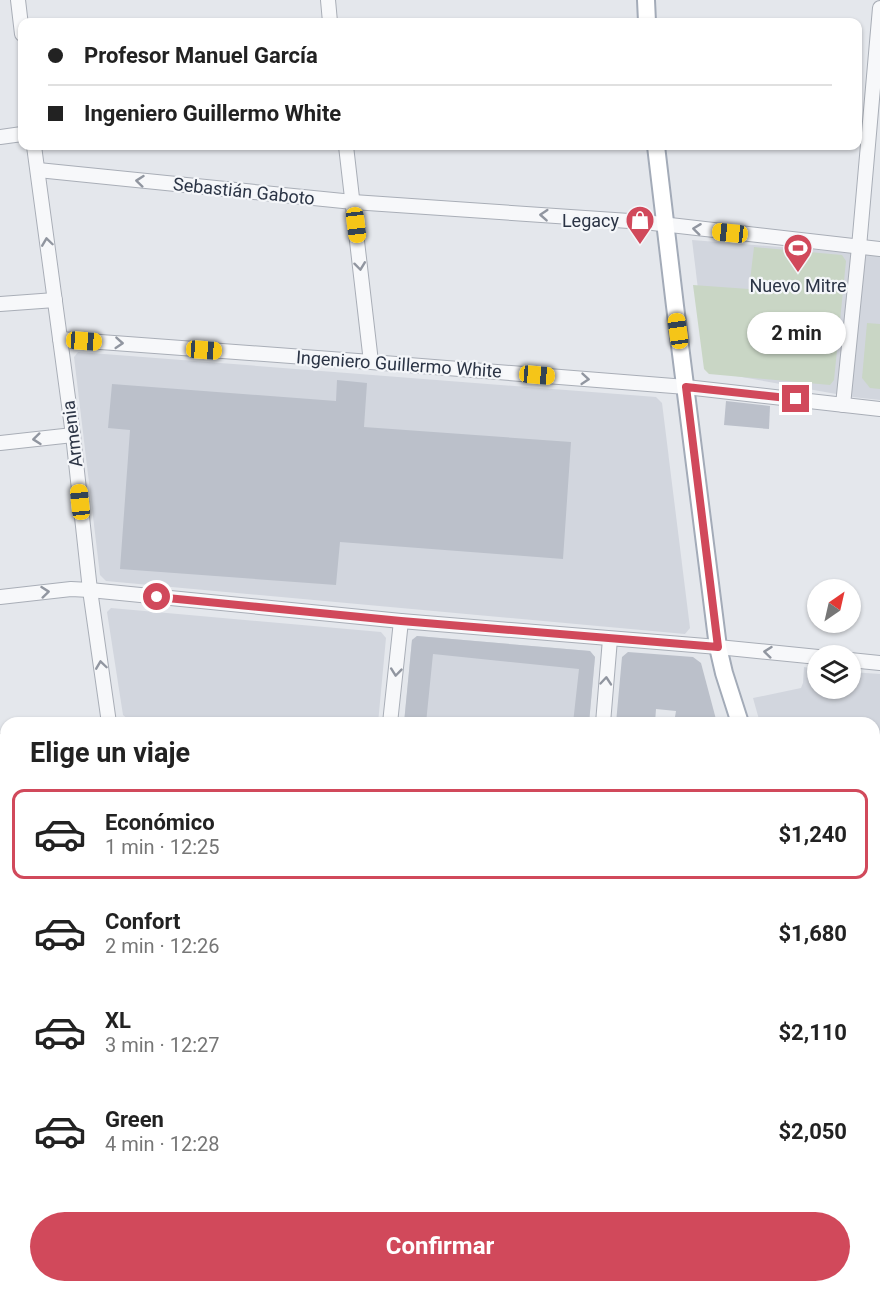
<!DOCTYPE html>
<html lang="es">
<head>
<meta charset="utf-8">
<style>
	body { margin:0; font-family:Roboto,sans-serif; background:#f6f6f6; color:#222; height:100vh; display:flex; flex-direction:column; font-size:22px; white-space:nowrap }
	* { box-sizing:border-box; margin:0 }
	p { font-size:20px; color:#767676 }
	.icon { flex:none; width:33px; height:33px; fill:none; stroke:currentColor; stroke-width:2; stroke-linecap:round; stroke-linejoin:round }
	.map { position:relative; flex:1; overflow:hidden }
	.panel { position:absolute; left:0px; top:717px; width:880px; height:576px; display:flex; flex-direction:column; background:#fff; border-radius:18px 18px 0 0; box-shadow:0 2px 4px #0004 }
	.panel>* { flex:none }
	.banner { position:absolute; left:18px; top:18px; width:844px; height:132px; border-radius:12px; box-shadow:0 2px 4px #0004; display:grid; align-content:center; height:132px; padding:0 30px; background:#fff }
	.needle { width:39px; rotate:34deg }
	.fabs { position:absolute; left:807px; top:579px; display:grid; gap:12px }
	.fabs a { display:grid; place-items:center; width:54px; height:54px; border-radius:50%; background:#fff; box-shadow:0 2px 4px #0004; font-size:30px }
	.end { position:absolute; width:27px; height:27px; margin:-14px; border:8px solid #d1495b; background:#fff; box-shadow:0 0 0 3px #fff }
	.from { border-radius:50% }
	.bubble { position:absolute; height:42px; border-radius:21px; background:#fff; box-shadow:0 2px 4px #0004; font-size:20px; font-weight:700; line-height:42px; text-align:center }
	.car { position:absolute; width:18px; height:36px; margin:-18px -9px; border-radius:8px; box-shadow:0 0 4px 2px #0007; background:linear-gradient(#f5c518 24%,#345 0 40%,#f5c518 0 76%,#345 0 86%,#f5c518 0) }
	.banner b { display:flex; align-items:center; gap:21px; height:57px; font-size:22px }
	.banner b+b { border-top:2px solid #e0e0e0 }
	.banner i { width:15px; height:15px; background:#222 }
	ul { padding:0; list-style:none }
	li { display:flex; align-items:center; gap:18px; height:90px; margin:0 12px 9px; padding:0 18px; border:3px solid transparent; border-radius:12px }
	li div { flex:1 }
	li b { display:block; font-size:22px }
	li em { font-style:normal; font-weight:700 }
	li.selected { border-color:#d1495b }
	li>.icon { width:54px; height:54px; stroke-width:1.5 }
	h2 { padding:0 30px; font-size:27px; line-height:72px }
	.cta { display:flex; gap:12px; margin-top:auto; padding:12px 30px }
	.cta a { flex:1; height:69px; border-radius:36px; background:#d1495b; color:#fff; font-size:24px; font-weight:700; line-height:69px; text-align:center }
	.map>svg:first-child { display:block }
	.built { fill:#d2d6de }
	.green { fill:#c9d6c5 }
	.building { fill:#bbc0ca }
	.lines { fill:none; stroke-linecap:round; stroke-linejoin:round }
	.minor-casing { stroke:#a9aeb7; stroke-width:16 }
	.major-casing { stroke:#a3abb8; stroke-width:20 }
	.minor { stroke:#f7f8fa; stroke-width:14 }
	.major { stroke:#fff; stroke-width:16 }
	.oneway { stroke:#9196a0 }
	.route { stroke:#d1495b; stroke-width:8 }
	.labels { text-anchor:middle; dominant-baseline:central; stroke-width:4.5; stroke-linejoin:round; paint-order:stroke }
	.street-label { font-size:18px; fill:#2b3445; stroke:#f4f6f9 }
	.poi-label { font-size:18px; fill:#2b3445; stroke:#f4f6f9; text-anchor:end }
</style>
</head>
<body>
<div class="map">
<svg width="880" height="1293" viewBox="0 0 880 1293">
	<rect width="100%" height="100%" fill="#e4e7ec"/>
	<g class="built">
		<path d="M692,240L880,255V400L853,397L708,371Z"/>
		<path d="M78,352L656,397L662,403L690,628L685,634L106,581L100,575L74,357Z"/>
		<path d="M111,608L381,632L386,638L378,723H162L129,720L123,715L107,612Z"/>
		<path d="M417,636L590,651L595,657L589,723H404L412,640Z"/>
		<path d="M804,667L817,669L818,688H850L851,672L880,674V1055H874V723H760L753,698L801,688L803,683Z"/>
	</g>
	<g class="green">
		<path d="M754,247L842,255L846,261L834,380L830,385L709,374L704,369L693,285L749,289Z"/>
		<path d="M867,323L880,324V389L870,388L862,378Z"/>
	</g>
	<g class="building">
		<path d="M337,380L367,383L364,427L571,442L563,559L340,542L336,585L120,569L130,430L108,428L112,384L336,401Z"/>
		<path d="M726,401L770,406L769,429L724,425Z"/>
		<path d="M417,636L590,651L595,657L589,723H573L579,669L433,654L426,723H404L412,640Z"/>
		<path d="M628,652L693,657L701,663L717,723H674L676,711L656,709L655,723H616L622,657Z"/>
	</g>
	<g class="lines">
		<g class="minor-casing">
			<g id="minor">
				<path d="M18,0L22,34"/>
				<path d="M328,0L330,22"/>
				<path d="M0,137L22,134"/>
				<path d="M34,146L73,435L90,590L109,723"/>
				<path d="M346,146L371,362"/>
				<path d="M38,170L353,202L644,222L880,249"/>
				<path d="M0,304L55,300"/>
				<path d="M60,339L371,362L686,387L880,409"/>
				<path d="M843,405L859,247L880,8"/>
				<path d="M0,443L73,435"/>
				<path d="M0,597L71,589L90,590L401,621L718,647L818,657"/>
				<path d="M850,660L880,663"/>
				<path d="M390,723L401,621"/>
				<path d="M603,723L610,639"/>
				<path d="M0,741L6,740"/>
				<path d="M0,880H6"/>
				<path d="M0,993H6"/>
				<path d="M874,1066L880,1067"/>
				<path d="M0,1198H6"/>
				<path d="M874,1276L880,1277"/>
				<path d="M128,1293L129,1287"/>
				<path d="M342,1293L343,1287"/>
				<path d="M553,1293V1287"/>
			</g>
		</g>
		<g class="major-casing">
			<g id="major">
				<path d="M646,0L647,22"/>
				<path d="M656,146L675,306L718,647L724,673L740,723"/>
				<path d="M844,1287L845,1293"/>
			</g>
		</g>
		<use href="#minor" class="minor"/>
		<use href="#major" class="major"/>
	</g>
	<defs><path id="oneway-chevron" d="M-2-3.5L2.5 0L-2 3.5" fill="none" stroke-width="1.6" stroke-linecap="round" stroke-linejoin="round" transform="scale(1.5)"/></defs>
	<g class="oneway">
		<use href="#oneway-chevron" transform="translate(140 181) rotate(-174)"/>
		<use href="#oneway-chevron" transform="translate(544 215) rotate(-176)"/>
		<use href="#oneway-chevron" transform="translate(697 229) rotate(-173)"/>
		<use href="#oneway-chevron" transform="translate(47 242) rotate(-98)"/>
		<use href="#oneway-chevron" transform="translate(360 266) rotate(83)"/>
		<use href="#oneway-chevron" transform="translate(119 343) rotate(4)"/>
		<use href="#oneway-chevron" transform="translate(585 379) rotate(5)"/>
		<use href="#oneway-chevron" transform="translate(37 439) rotate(174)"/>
		<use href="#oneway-chevron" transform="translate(45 592) rotate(-6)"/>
		<use href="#oneway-chevron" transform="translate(768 652) rotate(-174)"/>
		<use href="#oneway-chevron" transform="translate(101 665) rotate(-98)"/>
		<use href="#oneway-chevron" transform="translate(396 672) rotate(96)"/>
		<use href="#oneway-chevron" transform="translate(606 681) rotate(-85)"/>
	</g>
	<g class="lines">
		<path class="route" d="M157,597L401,621L718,647L686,387L796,399"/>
	</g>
	<defs>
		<g id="shop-pin" transform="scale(1.5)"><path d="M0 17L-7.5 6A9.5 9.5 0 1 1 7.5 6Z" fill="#d1495b" stroke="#f4f6f9"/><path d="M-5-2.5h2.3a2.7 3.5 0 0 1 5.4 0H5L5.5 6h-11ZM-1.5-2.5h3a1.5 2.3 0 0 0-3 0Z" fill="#fff"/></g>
		<g id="stadium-pin" transform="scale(1.5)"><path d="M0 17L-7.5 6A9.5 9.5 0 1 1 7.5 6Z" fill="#d1495b" stroke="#f4f6f9"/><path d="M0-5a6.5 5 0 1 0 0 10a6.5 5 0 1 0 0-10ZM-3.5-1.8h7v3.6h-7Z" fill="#fff"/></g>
	</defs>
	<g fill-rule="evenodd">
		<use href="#shop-pin" x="640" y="220"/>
		<use href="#stadium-pin" x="798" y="248"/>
	</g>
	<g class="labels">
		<g class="street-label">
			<text transform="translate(244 191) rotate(6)">Sebastián Gaboto</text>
			<text transform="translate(399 364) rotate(4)">Ingeniero Guillermo White</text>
			<text transform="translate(72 434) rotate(-97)">Armenia</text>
		</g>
		<g class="poi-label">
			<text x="619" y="220">Legacy</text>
			<text x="798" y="285" text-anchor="middle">Nuevo Mitre</text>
		</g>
	</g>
</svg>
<div class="fabs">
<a><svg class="needle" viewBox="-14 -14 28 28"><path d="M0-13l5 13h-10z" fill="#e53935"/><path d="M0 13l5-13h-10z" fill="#767676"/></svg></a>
<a><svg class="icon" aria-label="layers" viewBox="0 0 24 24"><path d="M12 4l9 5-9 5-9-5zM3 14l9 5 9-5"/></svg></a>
</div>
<i class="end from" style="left:157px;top:597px"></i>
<i class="end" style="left:796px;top:399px"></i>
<div class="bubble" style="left:747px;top:312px;width:99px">2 min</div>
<i class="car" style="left:356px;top:225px;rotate:173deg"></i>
<i class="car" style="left:730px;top:233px;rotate:276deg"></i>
<i class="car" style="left:678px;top:331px;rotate:352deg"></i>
<i class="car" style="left:84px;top:341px;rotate:94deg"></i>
<i class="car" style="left:204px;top:350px;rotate:94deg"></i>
<i class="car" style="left:537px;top:375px;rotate:95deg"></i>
<i class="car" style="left:80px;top:502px;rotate:354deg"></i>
<div class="banner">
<b><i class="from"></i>Profesor Manuel García</b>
<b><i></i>Ingeniero Guillermo White</b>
</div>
<section class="panel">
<h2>Elige un viaje</h2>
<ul>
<li class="selected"><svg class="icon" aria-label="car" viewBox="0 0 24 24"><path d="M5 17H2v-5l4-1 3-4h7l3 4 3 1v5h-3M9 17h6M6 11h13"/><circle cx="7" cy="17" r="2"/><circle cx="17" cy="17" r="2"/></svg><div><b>Económico</b><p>1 min · 12:25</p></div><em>$1,240</em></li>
<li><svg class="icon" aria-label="car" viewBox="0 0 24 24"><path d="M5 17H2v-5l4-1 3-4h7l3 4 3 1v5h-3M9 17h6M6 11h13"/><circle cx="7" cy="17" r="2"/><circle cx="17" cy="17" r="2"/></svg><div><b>Confort</b><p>2 min · 12:26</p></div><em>$1,680</em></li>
<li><svg class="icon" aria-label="car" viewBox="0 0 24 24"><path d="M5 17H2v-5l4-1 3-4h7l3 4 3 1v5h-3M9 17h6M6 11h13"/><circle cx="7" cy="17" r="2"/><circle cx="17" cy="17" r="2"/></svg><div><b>XL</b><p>3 min · 12:27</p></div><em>$2,110</em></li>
<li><svg class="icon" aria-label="car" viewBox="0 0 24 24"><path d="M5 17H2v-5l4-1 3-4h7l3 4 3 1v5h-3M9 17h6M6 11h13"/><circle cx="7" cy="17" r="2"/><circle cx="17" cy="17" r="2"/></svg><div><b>Green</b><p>4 min · 12:28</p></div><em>$2,050</em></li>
</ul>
<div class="cta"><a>Confirmar</a></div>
</section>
</div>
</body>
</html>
